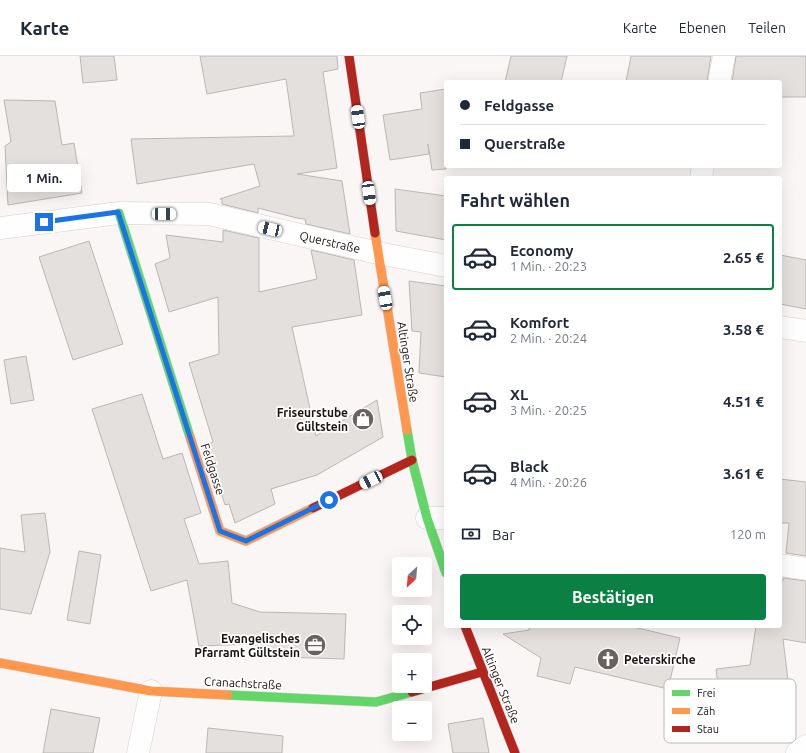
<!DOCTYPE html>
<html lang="de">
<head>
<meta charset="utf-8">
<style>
	body { margin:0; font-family:Ubuntu,sans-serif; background:#f6f6f7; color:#1f2937; height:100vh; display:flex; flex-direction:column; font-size:15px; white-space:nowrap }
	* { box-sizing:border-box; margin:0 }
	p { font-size:13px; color:#747a83 }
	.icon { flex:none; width:22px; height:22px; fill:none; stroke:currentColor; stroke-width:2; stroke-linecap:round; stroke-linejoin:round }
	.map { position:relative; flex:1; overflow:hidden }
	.panel { position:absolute; left:444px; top:120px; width:338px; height:452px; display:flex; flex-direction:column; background:#fff; border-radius:4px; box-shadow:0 4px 16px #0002 }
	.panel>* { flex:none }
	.banner { position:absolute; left:444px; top:24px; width:338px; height:88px; border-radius:4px; box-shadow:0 4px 16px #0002; display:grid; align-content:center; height:88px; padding:0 16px; background:#fff }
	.needle { width:26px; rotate:206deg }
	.fabs { position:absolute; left:392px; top:501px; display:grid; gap:8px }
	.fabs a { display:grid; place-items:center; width:40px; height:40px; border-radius:4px; background:#fff; box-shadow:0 4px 16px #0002; font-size:20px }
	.end { position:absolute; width:18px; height:18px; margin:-9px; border:5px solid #1a73e8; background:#fff; box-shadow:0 0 0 2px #fff }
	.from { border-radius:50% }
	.bubble { position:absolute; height:28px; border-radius:4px; background:#fff; box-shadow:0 4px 16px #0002; font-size:13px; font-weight:700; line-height:28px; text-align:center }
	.car { position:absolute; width:12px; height:24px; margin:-12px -6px; border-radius:5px; box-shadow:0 0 3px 1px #0007; background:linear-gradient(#fff 24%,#345 0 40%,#fff 0 76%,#345 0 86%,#fff 0) }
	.banner b { display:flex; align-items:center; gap:14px; height:38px; font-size:15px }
	.banner b+b { border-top:1px solid #e0e1e3 }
	.banner i { width:10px; height:10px; background:#1f2937 }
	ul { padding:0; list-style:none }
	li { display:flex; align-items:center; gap:12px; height:66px; margin:0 8px 6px; padding:0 8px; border:2px solid transparent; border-radius:4px }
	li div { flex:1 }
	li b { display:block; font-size:15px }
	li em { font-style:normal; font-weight:700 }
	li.active { border-color:#0b8043 }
	li>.icon { width:36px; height:36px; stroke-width:1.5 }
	h2 { padding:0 16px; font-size:18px; line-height:48px }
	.pay { display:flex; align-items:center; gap:10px; height:44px; padding:0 16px; font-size:15px }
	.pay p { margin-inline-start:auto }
	.button { display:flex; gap:8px; margin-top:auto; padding:8px 16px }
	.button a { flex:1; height:46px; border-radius:4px; background:#0b8043; color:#fff; font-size:16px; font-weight:700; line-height:46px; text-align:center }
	header { display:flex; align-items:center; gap:24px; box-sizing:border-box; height:56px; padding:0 20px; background:#fff; border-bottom:1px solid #e0e1e3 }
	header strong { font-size:19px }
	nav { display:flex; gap:22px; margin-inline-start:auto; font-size:14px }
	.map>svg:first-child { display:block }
	.building { fill:#e4e0dd; stroke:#bbb7b4 }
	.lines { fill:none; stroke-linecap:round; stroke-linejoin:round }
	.street-casing { stroke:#d6d0cf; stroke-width:23 }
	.fast-casing { stroke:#d6d0cf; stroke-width:10 }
	.slow-casing { stroke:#d6d0cf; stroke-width:10 }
	.jam-casing { stroke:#d6d0cf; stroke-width:10 }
	.street { stroke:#fefefe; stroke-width:22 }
	.fast { stroke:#63d668; stroke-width:9 }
	.slow { stroke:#ff974d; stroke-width:9 }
	.jam { stroke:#b3261e; stroke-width:9 }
	.route { stroke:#1a73e8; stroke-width:5 }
	.labels { text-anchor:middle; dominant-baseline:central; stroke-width:3.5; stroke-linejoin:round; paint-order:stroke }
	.street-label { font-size:12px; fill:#1a1311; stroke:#fff }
	.poi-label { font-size:12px; font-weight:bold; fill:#1a1311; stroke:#fff; text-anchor:end }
	.key { fill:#fff; stroke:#bab8b8; stroke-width:1 }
	.key-label { font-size:11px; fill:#1a1311 }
</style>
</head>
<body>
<header>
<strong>Karte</strong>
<nav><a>Karte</a><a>Ebenen</a><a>Teilen</a></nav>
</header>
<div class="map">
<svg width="806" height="697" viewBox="0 0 806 697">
	<rect width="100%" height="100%" fill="#fbf6f6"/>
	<g class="building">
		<path d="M80,0H114L117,24L83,27Z"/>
		<path d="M200,0H337L338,13L323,16L337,112L297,118L342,125L350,178L306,168L305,163L297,162L258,152V157L222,148V143H220L260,130L254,108L137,128L131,83L294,80L286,23L207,38Z"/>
		<path d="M511,0H567L561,26H505Z"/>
		<path d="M631,0H711L707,26H626Z"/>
		<path d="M736,0H806V41H780V26H732Z"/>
		<path d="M446,33V113L432,114L428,88L429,98L390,104L383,59L422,53L420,37Z"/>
		<path d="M4,44L55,45L62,89L74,87L82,137L8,149L5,90L11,86Z"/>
		<path d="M395,133L446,140V184L396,175Z"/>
		<path d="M223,174L259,182V236L317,223L311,194L354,204L362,259L292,271L316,380L377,344L383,381L317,419L271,433L275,448L235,467L229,448L225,449L206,389L213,386L189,307L219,298L218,241L169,256L155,208L170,202L166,179L223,186Z"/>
		<path d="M89,185L123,288L73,304L39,201Z"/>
		<path d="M780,199L806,204V253L780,248Z"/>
		<path d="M409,225L446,230V321L419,317L421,276L412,275Z"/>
		<path d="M26,300L34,344L11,348L4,304Z"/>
		<path d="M142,338L163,403L182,397L201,457L184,463L199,508L228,505L232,547L260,556L346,558L344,603L252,600L253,588L199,590L187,524L151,535L92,353Z"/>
		<path d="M780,423L806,426V500L786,497L789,467H780Z"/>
		<path d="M45,457L50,496L31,558L0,553V492L25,496L21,459Z"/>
		<path d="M79,495L101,499L90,568L67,564Z"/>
		<path d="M783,522L806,525V587L783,583L792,657L722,665L716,613L750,609L756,570H780V525H783Z"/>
		<path d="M530,570H629L680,582L668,633L575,611L570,628L537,620L541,602L503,578L529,574Z"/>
		<path d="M51,653L100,662L93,697H43Z"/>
		<path d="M483,662L489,697H453L448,668Z"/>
		<path d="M208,672L283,680L282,697H206Z"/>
	</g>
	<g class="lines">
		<g class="street-casing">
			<g id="street">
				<path d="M719,26L724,0"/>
				<path d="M701,122L703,110"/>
				<path d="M0,172L119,157L209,158L378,197L446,210"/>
				<path d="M780,271L806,275"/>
				<path d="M427,462H446"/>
				<path d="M780,509L806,513"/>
				<path d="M138,697L151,635"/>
				<path d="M797,697L806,690"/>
			</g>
		</g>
		<g class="fast-casing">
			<g id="fast">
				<path d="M119,157L190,381"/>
				<path d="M407,374L412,404L427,462L446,517"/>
				<path d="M228,639L376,646L412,636"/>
			</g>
		</g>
		<g class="slow-casing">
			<g id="slow">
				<path d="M375,177L407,374"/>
				<path d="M190,381L220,475L246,485L313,452"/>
				<path d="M0,607L151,635L228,639"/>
			</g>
		</g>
		<g class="jam-casing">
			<g id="jam">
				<path d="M349,0L375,177"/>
				<path d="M313,452L412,404"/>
				<path d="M465,570L515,697"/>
				<path d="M412,636L482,616"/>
			</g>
		</g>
		<use href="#street" class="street"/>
		<use href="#fast" class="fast"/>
		<use href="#slow" class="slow"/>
		<use href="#jam" class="jam"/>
	</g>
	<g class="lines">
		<path class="route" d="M44,166L118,156L220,475L246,485L329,444"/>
	</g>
	<defs>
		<g id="shop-disc" transform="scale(1.15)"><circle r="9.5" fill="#696261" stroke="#fff"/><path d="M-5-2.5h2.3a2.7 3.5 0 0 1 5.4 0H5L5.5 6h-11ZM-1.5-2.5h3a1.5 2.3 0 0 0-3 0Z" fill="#fff"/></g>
		<g id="office-disc" transform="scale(1.15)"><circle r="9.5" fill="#696261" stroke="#fff"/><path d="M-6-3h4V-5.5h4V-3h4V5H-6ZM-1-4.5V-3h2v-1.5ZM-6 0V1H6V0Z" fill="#fff"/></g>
		<g id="church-disc" transform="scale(1.15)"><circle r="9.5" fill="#696261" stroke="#fff"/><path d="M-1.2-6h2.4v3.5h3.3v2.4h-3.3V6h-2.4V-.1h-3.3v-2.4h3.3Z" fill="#fff"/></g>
	</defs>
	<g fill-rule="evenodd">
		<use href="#shop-disc" x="363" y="363"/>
		<use href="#office-disc" x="315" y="589"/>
		<use href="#church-disc" x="608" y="603"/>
	</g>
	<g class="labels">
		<g class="street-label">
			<text transform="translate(330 186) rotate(13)">Querstraße</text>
			<text transform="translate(408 306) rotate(81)">Altinger Straße</text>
			<text transform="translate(213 413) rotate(72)">Feldgasse</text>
			<text transform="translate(243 627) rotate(3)">Cranachstraße</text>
			<text transform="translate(501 629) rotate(68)">Altinger Straße</text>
		</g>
		<g class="poi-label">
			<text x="348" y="356">Friseurstube<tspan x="348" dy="14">Gültstein</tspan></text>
			<text x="300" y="582">Evangelisches<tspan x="300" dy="14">Pfarramt Gültstein</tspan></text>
			<text x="624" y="603" text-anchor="start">Peterskirche</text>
		</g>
	</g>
	<rect x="664" y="623" width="132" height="64" rx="6" class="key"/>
	<rect x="672" y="634" width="18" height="6" fill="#63d668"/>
	<rect x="672" y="652" width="18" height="6" fill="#ff974d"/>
	<rect x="672" y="670" width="18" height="6" fill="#b3261e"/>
	<g class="key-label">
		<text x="697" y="641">Frei</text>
		<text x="697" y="659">Zäh</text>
		<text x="697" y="677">Stau</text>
	</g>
</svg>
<div class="fabs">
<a><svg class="needle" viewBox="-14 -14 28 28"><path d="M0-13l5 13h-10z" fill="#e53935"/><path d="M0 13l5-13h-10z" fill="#747a83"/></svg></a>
<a><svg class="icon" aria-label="locate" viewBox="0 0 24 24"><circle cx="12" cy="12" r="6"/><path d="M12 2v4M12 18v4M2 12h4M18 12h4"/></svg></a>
<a>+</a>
<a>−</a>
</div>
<i class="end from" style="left:329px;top:444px"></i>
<i class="end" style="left:44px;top:166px"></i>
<div class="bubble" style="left:7px;top:108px;width:74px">1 Min.</div>
<i class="car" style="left:358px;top:61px;rotate:352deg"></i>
<i class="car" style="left:369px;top:137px;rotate:172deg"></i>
<i class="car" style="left:164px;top:158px;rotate:91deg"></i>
<i class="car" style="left:270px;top:173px;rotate:283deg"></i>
<i class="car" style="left:385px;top:242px;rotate:350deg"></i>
<i class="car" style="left:371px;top:424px;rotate:244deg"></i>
<div class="banner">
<b><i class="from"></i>Feldgasse</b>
<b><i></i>Querstraße</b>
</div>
<section class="panel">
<h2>Fahrt wählen</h2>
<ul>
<li class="active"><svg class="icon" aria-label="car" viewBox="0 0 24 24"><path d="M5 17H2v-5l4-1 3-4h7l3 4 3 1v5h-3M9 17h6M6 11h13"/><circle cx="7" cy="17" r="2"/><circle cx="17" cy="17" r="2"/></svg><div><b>Economy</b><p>1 Min. · 20:23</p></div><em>2.65 €</em></li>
<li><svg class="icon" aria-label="car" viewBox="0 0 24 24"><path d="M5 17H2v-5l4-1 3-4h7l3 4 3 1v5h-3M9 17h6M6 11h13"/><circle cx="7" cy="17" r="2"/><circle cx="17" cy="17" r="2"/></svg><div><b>Komfort</b><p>2 Min. · 20:24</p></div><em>3.58 €</em></li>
<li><svg class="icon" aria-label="car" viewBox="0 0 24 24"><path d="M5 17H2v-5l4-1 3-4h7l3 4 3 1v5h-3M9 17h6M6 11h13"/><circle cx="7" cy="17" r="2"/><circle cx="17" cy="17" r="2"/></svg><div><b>XL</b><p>3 Min. · 20:25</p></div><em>4.51 €</em></li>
<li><svg class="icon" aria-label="car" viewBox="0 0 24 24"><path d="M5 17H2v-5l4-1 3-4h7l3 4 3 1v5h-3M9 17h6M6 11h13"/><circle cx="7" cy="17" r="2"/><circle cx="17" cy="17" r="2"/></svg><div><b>Black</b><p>4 Min. · 20:26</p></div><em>3.61 €</em></li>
</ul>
<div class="pay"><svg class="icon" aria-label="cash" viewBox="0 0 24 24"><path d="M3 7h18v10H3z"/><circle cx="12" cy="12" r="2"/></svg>Bar<p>120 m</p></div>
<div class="button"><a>Bestätigen</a></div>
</section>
</div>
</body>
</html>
